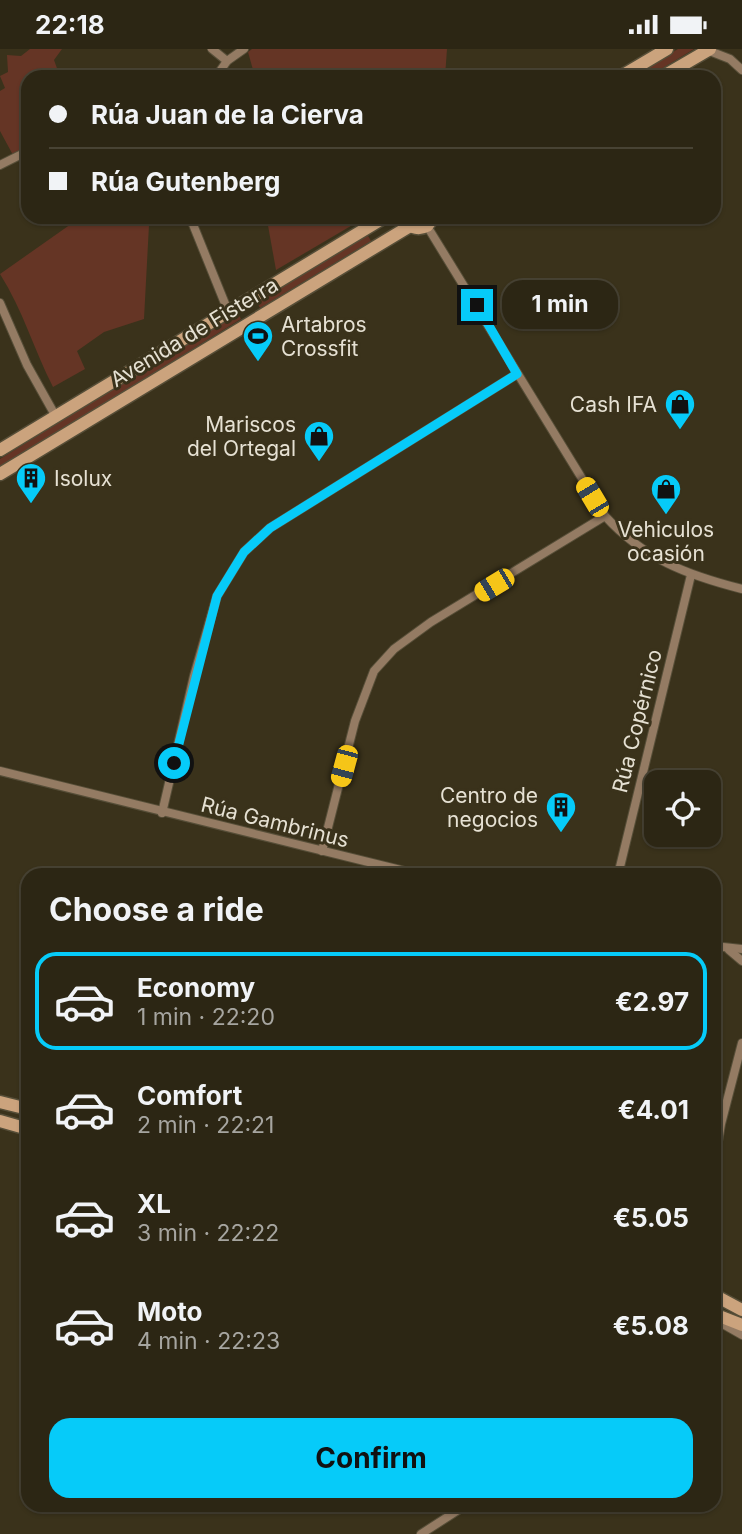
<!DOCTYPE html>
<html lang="en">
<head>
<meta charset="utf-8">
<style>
	body { margin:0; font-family:Inter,sans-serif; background:#383222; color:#f1f3f6; height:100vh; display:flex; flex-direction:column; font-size:26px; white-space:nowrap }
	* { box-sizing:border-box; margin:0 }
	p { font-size:23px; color:#a6a5a0 }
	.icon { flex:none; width:38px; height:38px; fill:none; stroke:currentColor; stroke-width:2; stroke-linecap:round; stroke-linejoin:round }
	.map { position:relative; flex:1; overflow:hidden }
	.side { position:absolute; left:21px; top:819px; width:700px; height:644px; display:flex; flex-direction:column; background:#2c2614; border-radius:21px; box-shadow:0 2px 5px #0004,0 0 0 2px #484334 }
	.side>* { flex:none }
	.top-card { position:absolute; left:21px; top:21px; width:700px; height:154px; border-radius:21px; box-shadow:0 2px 5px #0004,0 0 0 2px #484334; display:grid; align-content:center; height:154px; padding:0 28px; background:#2c2614 }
	.fabs { position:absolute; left:644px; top:721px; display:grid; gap:14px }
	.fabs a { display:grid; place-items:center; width:77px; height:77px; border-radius:14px; background:#2c2614; box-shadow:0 2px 5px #0004,0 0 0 2px #484334; font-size:35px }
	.end { position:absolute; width:32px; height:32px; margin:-16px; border:9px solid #06cbf9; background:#111; box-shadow:0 0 0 4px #111 }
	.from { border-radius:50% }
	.bubble { position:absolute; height:49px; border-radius:21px; background:#2c2614; box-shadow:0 2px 5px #0004,0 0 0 2px #484334; font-size:23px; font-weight:700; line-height:49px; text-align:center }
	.car { position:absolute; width:21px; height:42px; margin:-21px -10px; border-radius:9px; box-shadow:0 0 5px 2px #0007; background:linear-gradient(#f5c518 24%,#345 0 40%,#f5c518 0 76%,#345 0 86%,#f5c518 0) }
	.top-card b { display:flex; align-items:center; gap:24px; height:66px; font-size:26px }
	.top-card b+b { border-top:2px solid #484334 }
	.top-card i { width:18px; height:18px; background:#f1f3f6 }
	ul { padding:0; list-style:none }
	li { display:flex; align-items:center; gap:21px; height:98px; margin:0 14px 10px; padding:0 14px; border:4px solid transparent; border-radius:21px }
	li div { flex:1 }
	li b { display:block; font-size:26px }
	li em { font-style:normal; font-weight:700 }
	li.current { border-color:#06cbf9 }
	li>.icon { width:63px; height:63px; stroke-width:1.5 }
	h2 { padding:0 28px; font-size:32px; line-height:84px }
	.cta { display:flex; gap:14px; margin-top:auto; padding:14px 28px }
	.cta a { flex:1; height:80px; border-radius:21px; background:#06cbf9; color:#111; font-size:28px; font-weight:700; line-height:80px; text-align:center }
	.status { display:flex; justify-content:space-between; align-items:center; height:49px; padding:0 35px; background:#2c2614; direction:ltr }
	.status svg { height:19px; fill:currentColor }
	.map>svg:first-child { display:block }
	.green { fill:#653525 }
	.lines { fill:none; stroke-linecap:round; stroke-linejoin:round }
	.minor-casing { stroke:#564e38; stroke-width:10 }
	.secondary-casing { stroke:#564e38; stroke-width:15 }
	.minor { stroke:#947b63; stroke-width:8 }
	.secondary { stroke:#cba37d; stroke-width:12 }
	.route { stroke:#06cbf9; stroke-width:9 }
	.labels { text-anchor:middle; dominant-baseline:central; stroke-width:6; stroke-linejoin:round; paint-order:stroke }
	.poi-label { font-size:21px; fill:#e6e1d3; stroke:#3a321b; text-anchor:end }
	.street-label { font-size:21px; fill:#e6e1d3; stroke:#3a321b }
</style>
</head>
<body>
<div class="status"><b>22:18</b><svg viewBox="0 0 49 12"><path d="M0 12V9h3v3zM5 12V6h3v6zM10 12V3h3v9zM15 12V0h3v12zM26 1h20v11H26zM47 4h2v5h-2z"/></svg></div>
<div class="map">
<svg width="742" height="1485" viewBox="0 0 742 1485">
	<rect width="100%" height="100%" fill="#3a321b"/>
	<g class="green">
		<path d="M30,0H62L54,11L58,22L70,28H28L20,42L28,52V99L13,106L0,82V42L5,39L0,27L8,23L7,6L21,7Z"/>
		<path d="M252,0H447L445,28H255L248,3Z"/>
		<path d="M678,0H694L648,28H631Z"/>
		<path d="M81,168H144L149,176L144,270L104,283L77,302L85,320L53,338C34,301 23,261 0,225Z"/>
		<path d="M267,171H361L276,221Z"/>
		<path d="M367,185L371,192L260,259L256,252Z"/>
		<path d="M237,263L241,270L0,419V410Z"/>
	</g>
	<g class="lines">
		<g class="minor-casing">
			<g id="minor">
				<path d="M212,0L227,12"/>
				<path d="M707,1L730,10L742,21"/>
				<path d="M216,28L227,12L244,0"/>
				<path d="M0,116L28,102"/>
				<path d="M190,168L228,262"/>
				<path d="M427,177L605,467C644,510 687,526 742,540"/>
				<path d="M0,254L27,316L55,366"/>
				<path d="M0,722L421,826"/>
				<path d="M162,764L194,627L217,547L244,503L270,479L517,325"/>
				<path d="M322,802L355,672L374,622L394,600L431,573L605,467"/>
				<path d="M618,826L691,526"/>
				<path d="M714,897L742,900"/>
				<path d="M729,901L742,912"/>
				<path d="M714,1116L721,1075L742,994"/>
				<path d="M714,1270L742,1286"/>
				<path d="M421,1485L466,1456"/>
			</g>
		</g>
		<g class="secondary-casing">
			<g id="secondary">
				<path d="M620,28L667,0"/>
				<path d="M662,28L710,0"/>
				<path d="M403,168C408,178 417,182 427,177L434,168"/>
				<path d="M0,401L385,168"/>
				<path d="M0,425L410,177"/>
				<path d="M0,1053L28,1060"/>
				<path d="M0,1072L28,1080"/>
				<path d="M714,1246L742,1261"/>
				<path d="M714,1265L742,1276"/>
			</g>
		</g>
		<use href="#minor" class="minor"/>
		<use href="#secondary" class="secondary"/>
	</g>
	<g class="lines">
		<path class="route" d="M174,714L217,547L244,503L270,479L517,325L477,256"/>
	</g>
	<defs>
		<g id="stadium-pin" transform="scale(1.575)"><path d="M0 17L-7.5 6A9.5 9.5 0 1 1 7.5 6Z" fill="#06cbf9" stroke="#3a321b"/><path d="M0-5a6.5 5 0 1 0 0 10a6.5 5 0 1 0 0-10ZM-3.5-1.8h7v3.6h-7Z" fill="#111"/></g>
		<g id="shop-pin" transform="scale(1.575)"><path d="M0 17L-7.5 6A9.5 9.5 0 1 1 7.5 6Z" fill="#06cbf9" stroke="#3a321b"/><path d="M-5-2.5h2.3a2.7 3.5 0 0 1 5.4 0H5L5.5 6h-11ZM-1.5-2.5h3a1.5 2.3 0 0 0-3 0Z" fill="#111"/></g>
		<g id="building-pin" transform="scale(1.575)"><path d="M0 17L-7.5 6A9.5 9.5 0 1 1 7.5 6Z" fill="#06cbf9" stroke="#3a321b"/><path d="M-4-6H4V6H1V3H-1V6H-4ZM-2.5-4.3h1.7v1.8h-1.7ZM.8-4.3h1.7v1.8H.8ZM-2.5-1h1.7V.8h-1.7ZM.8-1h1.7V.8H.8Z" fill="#111"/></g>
	</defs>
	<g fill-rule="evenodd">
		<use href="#stadium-pin" x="258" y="287"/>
		<use href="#shop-pin" x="680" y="355"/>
		<use href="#shop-pin" x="319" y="387"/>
		<use href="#building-pin" x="31" y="429"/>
		<use href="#shop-pin" x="666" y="440"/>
		<use href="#building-pin" x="561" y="758"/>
	</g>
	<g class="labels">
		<g class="poi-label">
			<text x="281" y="275" text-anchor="start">Artabros<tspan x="281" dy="24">Crossfit</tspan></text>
			<text x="657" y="355">Cash IFA</text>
			<text x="296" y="375">Mariscos<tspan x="296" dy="24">del Ortegal</tspan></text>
			<text x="54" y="429" text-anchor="start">Isolux</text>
			<text x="666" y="480" text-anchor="middle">Vehiculos<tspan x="666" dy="24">ocasión</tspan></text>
			<text x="538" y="746">Centro de<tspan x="538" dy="24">negocios</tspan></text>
		</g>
		<g class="street-label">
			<text transform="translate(194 283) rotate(-31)">Avenida de Fisterra</text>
			<text transform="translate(637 672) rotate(-76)">Rúa Copérnico</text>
			<text transform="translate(275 773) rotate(14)">Rúa Gambrinus</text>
		</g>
	</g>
</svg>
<div class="fabs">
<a><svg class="icon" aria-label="locate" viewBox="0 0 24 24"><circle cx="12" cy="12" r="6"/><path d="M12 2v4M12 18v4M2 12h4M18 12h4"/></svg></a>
</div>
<i class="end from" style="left:174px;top:714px"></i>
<i class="end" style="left:477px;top:256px"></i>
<div class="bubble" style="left:502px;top:231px;width:116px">1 min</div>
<i class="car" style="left:592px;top:448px;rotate:329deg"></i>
<i class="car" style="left:494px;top:536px;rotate:239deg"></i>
<i class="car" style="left:344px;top:717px;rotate:195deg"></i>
<div class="top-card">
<b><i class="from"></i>Rúa Juan de la Cierva</b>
<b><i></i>Rúa Gutenberg</b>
</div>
<section class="side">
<h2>Choose a ride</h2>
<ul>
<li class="current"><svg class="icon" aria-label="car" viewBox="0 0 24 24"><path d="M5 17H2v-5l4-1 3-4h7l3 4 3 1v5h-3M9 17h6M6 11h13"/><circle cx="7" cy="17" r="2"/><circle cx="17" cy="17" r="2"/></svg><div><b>Economy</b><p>1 min · 22:20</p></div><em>€2.97</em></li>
<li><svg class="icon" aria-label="car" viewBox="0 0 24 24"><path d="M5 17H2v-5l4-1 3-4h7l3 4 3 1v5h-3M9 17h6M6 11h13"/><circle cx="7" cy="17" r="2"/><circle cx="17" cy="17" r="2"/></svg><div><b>Comfort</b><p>2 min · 22:21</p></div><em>€4.01</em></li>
<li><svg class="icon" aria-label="car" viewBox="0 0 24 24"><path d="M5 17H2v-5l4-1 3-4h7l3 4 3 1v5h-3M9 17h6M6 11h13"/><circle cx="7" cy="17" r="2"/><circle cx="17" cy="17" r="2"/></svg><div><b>XL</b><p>3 min · 22:22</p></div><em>€5.05</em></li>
<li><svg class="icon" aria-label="car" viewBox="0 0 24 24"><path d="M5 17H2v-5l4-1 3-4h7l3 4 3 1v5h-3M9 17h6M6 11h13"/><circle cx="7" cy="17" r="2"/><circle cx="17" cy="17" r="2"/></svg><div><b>Moto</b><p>4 min · 22:23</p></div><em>€5.08</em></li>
</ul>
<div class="cta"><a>Confirm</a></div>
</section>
</div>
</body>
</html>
